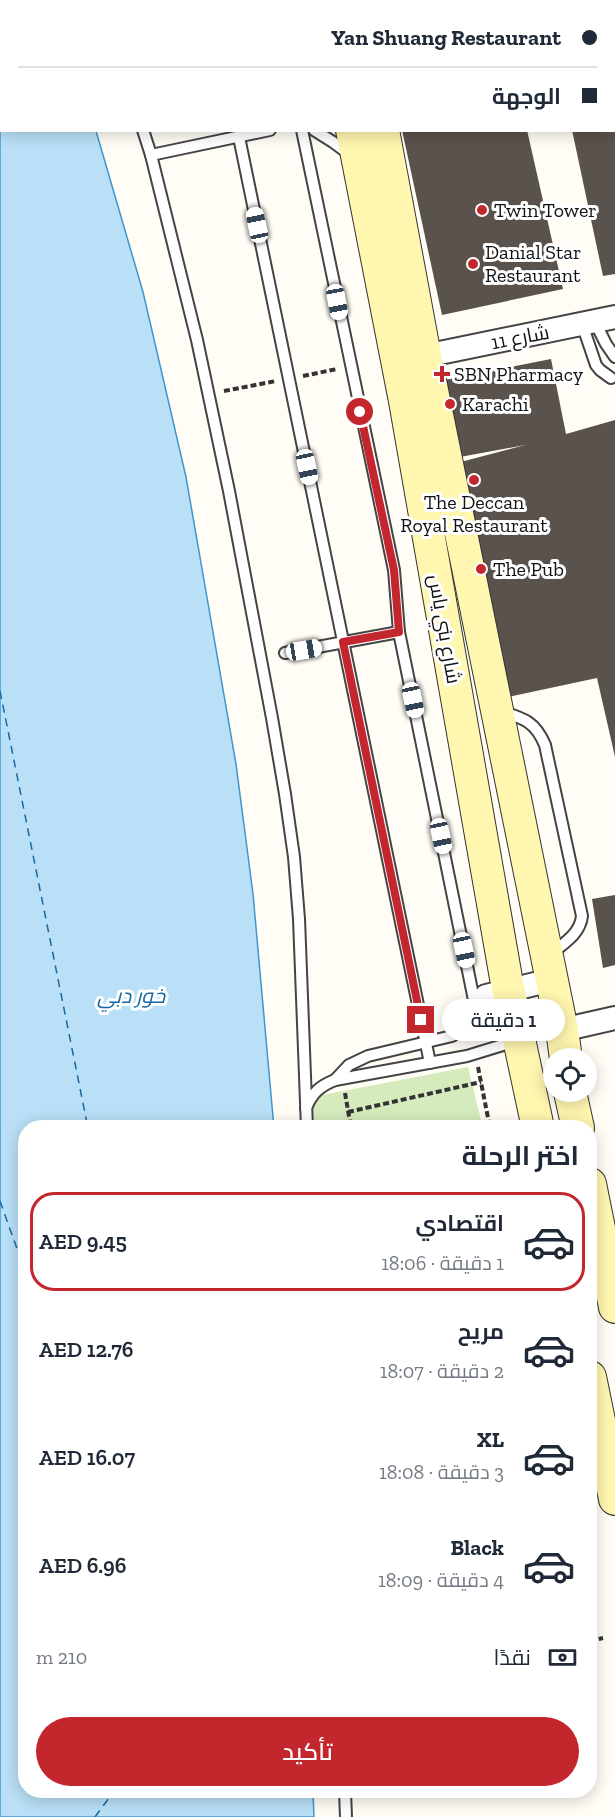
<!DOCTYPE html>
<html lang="ar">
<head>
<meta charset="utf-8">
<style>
	body { margin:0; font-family:"Zilla Slab",Cairo,serif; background:#f2f2f3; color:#1f2937; direction:rtl; height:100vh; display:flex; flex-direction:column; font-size:22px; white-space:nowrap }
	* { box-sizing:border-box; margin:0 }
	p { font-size:20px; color:#747a83 }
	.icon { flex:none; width:33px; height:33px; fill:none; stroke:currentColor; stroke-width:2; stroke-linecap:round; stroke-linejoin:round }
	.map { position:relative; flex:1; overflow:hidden; direction:ltr }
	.sheet { position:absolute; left:18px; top:1120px; width:579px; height:678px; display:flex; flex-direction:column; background:#fff; border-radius:24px; box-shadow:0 3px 15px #0003; direction:rtl }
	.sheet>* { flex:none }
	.guide { position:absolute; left:0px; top:0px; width:615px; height:132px; box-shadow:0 3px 15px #0003; direction:rtl; display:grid; align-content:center; height:132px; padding:0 18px; background:#fff }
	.tools { position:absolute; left:543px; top:1048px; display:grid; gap:12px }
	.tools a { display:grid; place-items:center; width:54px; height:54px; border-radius:50%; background:#fff; box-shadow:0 3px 15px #0003; font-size:30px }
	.end { position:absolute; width:27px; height:27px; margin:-14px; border:8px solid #c4262e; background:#fff; box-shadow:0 0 0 3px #fff }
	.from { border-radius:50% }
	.bubble { position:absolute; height:42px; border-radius:21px; background:#fff; box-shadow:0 3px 15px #0003; font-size:20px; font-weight:600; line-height:42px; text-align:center; direction:rtl }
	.car { position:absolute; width:18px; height:36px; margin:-18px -9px; border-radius:8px; box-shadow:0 0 4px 2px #0007; background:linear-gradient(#fff 24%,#345 0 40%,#fff 0 76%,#345 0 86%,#fff 0) }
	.guide b { display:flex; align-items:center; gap:21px; height:57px; font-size:22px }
	.guide b+b { border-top:2px solid #e0e1e3 }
	.guide i { width:15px; height:15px; background:#1f2937 }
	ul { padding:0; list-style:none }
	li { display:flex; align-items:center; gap:18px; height:99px; margin:0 12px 9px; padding:0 6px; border:3px solid transparent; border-radius:24px }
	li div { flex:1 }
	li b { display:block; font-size:22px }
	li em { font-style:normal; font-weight:600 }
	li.on { border-color:#c4262e }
	li>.icon { width:54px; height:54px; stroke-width:1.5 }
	h2 { padding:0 18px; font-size:27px; line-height:72px }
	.pay { display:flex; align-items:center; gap:15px; height:66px; padding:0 18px; font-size:22px }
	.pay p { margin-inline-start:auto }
	.cta { display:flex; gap:12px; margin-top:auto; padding:12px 18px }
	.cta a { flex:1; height:69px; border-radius:36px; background:#c4262e; color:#fff; font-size:24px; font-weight:600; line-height:69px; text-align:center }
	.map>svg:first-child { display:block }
	.green { fill:#d5ebbd }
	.water { fill:#b9e0f7; stroke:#3f96cf; stroke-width:1.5 }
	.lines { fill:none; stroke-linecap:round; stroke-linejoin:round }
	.ferry { stroke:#1768a6; stroke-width:1.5; stroke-dasharray:8 6; stroke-linecap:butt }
	.building { fill:#5a524d }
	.lane-casing { stroke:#444; stroke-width:14 }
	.street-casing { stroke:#444; stroke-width:26 }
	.secondary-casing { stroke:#333; stroke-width:34 }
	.path { stroke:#333; stroke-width:4; stroke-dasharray:6 3; stroke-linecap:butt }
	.lane { stroke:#fff; stroke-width:10 }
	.street { stroke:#fff; stroke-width:22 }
	.secondary { stroke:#fff6b0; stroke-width:32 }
	.route { stroke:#c4262e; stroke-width:8 }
	.poi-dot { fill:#c4262e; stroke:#fff; stroke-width:2 }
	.labels { text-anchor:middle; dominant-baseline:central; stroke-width:6; stroke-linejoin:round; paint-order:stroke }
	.poi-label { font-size:20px; fill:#111; stroke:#fff; text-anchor:start }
	.street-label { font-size:20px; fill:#111; stroke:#fff }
	.water-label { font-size:21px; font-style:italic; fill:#1768a6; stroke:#fff }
</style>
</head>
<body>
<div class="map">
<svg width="615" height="1817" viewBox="0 0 615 1817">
	<rect width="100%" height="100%" fill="#fffdf5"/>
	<path class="green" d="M468,1067L483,1128H314L312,1097Z"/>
	<path class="water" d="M0,0H56L57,1L2,2V130L96,131L143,292L186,477L236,764L253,894L274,1128H26V1791H313L314,1817H0Z"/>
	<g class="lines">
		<g class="ferry">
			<path d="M0,691L88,1128"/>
			<path d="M0,1201L26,1274"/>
			<path d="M95,1817L114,1791"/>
		</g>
	</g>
	<g class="building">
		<path d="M402,130H527L563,289L442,315Z"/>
		<path d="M572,130H615V274L603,276Z"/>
		<path d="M551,359L566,434L615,420V757L597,678L503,698L453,464L525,445L460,457L445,380Z"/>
		<path d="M615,895V965L603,968L592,899Z"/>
	</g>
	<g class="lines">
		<g class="lane-casing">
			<g id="lane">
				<path d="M103,0V2"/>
				<path d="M143,130L151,155L197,340L229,491L272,718L285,794L294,857L299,919L307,1128"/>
				<path d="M302,130L394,570L399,632L475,1005C473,1021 467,1029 452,1036L368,1056L349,1065L335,1080"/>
				<path d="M314,130L333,142L349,154"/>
				<path d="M239,137L430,1063"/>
				<path d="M151,155L270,130"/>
				<path d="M595,322L606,344L615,357"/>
				<path d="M582,324L596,365L600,370L611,378"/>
				<path d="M285,653L399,632"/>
				<path d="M500,711C523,718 535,721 545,745L582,916C580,934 564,943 552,953"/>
				<path d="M306,1108C312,1093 320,1086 335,1080L467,1056L516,1041"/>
				<path d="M345,1791L346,1817"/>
			</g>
		</g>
		<g class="street-casing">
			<g id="street">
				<path d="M425,356L615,317"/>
				<path d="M486,996L551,980"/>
				<path d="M562,1030L615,1018"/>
			</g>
		</g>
		<g class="secondary-casing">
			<g id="secondary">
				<path d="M321,0L322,2"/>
				<path d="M358,0L359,2"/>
				<path d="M352,130L405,401L506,978L538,1128"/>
				<path d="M383,130L425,356L562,1030L566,1059"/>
				<path d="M570,1092L578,1128"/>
				<path d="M590,1184L615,1307"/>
				<path d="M590,1377L615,1499"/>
			</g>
		</g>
		<g class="path">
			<path d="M303,376L337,369"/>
			<path d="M224,391L276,381"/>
			<path d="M478,1067L490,1128"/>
			<path d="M345,1093L351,1128"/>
			<path d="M348,1112L481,1082"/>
			<path d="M590,1641L603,1638"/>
		</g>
		<use href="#lane" class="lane"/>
		<use href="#street" class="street"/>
		<use href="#secondary" class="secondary"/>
	</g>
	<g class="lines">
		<path class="route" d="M360,412L394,570L399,632L343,642L421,1020"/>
	</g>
	<g class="poi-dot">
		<circle cx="482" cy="210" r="6"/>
		<circle cx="473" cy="264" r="6"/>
		<path d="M439 365h6v6h6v6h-6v6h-6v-6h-6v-6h6z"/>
		<circle cx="450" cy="404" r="6"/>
		<circle cx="474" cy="480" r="6"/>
		<circle cx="481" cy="569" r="6"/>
	</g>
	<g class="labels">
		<g class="poi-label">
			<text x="494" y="210">Twin Tower</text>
			<text x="485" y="252">Danial Star<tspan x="485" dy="23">Restaurant</tspan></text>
			<text x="454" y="374">SBN Pharmacy</text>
			<text x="462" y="404">Karachi</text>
			<text x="474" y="502" text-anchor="middle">The Deccan<tspan x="474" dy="23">Royal Restaurant</tspan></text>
			<text x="493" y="569">The Pub</text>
		</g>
		<g class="street-label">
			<text transform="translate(520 337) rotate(-11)">شارع 11</text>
			<text transform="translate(445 629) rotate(80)">شارع بني ياس</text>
		</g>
		<g class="water-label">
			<text x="131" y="995">خور دبي</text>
		</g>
	</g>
</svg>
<div class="tools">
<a><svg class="icon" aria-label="locate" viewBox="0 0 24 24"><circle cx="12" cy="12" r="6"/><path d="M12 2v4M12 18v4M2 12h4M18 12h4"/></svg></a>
</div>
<i class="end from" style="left:360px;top:412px"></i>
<i class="end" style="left:421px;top:1020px"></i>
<div class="bubble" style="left:442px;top:999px;width:123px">1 دقيقة</div>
<i class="car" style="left:257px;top:225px;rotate:348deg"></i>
<i class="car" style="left:337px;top:302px;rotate:169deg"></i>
<i class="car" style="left:307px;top:467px;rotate:168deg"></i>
<i class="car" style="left:304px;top:650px;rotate:80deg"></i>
<i class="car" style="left:413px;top:700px;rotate:168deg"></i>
<i class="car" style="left:441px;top:836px;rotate:168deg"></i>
<i class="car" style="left:464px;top:950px;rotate:168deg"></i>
<div class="guide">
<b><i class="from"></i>Yan Shuang Restaurant</b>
<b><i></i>الوجهة</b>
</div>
<section class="sheet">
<h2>اختر الرحلة</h2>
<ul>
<li class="on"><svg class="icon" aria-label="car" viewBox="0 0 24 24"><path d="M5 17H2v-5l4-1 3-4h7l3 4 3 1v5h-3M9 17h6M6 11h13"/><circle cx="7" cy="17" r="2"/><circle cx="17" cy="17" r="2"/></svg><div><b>اقتصادي</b><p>1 دقيقة · 18:06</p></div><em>AED 9.45</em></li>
<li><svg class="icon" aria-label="car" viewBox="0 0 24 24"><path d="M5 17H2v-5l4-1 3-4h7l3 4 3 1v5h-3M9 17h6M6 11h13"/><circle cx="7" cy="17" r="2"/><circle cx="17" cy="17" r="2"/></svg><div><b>مريح</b><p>2 دقيقة · 18:07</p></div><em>AED 12.76</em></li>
<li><svg class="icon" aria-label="car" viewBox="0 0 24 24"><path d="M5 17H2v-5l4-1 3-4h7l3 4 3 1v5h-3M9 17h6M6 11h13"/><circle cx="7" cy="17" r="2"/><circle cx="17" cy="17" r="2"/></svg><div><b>XL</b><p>3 دقيقة · 18:08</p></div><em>AED 16.07</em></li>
<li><svg class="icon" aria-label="car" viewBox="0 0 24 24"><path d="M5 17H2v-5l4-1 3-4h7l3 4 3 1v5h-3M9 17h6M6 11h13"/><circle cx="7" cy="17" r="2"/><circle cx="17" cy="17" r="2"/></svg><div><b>Black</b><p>4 دقيقة · 18:09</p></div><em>AED 6.96</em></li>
</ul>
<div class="pay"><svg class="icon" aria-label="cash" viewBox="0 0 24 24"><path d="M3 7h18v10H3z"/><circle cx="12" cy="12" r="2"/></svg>نقدًا<p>210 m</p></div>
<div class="cta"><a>تأكيد</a></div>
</section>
</div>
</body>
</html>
